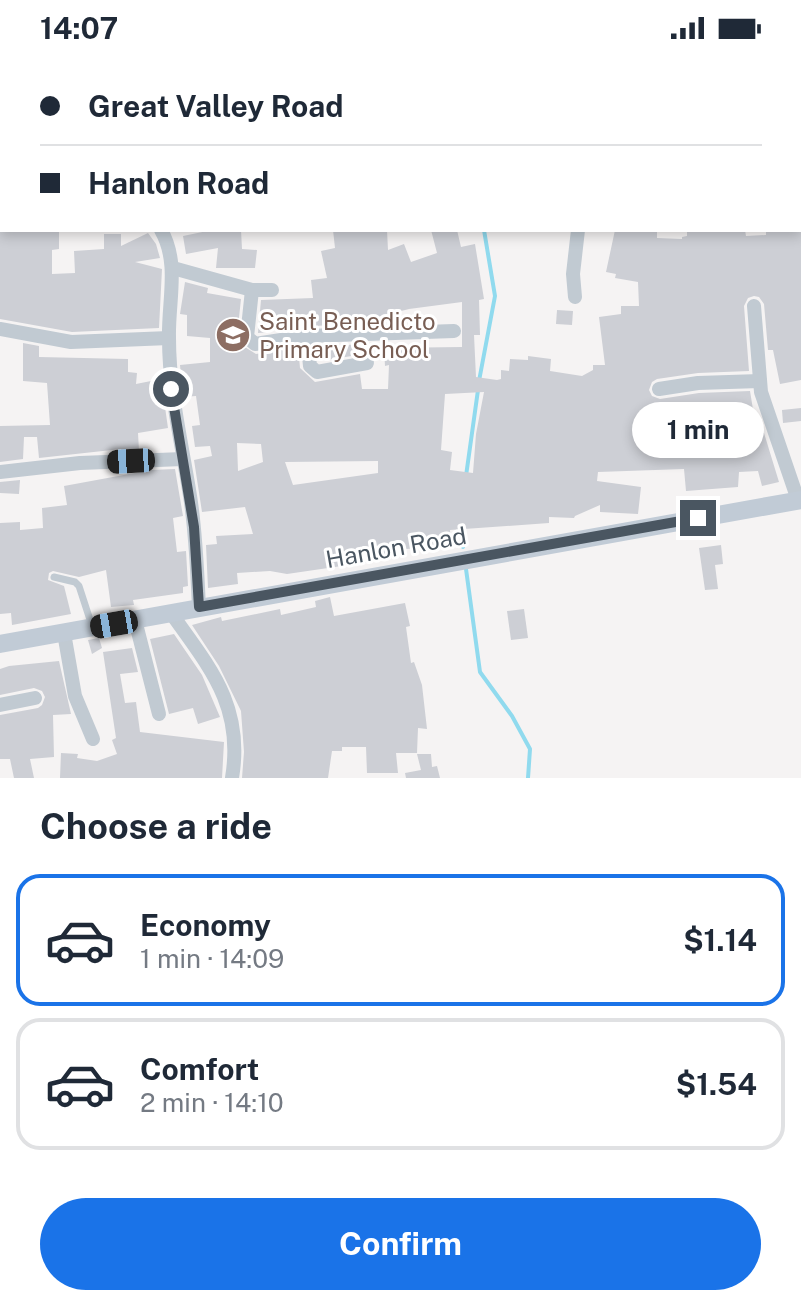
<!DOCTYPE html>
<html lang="en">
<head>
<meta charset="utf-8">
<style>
	body { margin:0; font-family:"Public Sans",sans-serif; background:#f6f6f7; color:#1f2937; height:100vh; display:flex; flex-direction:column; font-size:30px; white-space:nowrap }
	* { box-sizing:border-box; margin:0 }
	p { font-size:26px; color:#747a83 }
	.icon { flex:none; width:44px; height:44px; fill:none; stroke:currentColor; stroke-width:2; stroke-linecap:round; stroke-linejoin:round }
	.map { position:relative; height:722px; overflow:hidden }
	.details { display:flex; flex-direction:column; background:#fff; flex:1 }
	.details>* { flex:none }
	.top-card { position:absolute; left:0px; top:0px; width:802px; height:176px; box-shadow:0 4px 12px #0003; display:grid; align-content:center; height:176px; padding:0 40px; background:#fff }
	.end { position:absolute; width:36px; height:36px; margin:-18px; border:10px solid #4a5661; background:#fff; box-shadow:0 0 0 4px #fff }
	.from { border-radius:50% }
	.bubble { position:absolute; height:56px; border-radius:28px; background:#fff; box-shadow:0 4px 12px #0003; font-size:26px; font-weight:700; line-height:56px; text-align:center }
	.car { position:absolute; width:24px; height:48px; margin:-24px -12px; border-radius:10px; box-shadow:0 0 6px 2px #0007; background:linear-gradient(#222 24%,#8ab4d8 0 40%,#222 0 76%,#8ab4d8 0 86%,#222 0) }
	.top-card b { display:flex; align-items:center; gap:28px; height:76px; font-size:30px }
	.top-card b+b { border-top:2px solid #e0e1e3 }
	.top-card i { width:20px; height:20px; background:#1f2937 }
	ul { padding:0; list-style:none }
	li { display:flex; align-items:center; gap:24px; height:132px; margin:0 16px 12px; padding:0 24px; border:4px solid #e0e1e3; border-radius:24px }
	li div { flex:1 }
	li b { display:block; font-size:30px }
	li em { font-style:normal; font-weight:700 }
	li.selected { border-color:#1a73e8 }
	li>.icon { width:72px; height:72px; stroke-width:1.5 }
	h2 { padding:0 40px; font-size:36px; line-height:96px }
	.action { display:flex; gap:16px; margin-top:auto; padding:16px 40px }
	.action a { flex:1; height:92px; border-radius:48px; background:#1a73e8; color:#fff; font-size:32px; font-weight:700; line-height:92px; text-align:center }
	.status { display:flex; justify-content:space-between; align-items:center; height:56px; padding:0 40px; background:#fff; direction:ltr }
	.status svg { height:22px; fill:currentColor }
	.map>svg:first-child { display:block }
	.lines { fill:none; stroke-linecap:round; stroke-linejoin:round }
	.stream { stroke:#90daee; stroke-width:4 }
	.building { fill:#cdcfd5; fill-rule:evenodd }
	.lane { stroke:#c1cad2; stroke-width:7 }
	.street { stroke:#c1cad2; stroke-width:14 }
	.secondary { stroke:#c1cbd6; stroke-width:18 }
	.route { stroke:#4a5661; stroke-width:10 }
	.labels { text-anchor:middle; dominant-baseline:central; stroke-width:6; stroke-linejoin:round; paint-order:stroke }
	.education-label { font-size:24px; fill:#785e54; stroke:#fff; text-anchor:start }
	.street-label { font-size:24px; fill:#4a5661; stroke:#fff }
</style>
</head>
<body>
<div class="status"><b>14:07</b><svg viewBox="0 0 49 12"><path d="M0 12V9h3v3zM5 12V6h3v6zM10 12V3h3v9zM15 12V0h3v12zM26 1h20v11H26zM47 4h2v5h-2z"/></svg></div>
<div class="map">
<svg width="801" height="722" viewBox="0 0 801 722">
	<rect width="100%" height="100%" fill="#f5f3f3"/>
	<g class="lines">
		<g class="stream">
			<path d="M459,2L460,0"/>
			<path d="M479,325L495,240L484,174"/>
			<path d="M466,420L478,334"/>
			<path d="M461,469L463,491"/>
			<path d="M466,513L480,616L512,660L530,693L528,722"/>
		</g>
	</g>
	<g class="building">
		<path d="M0,174H59V193L52,194V218L75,217L74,195L104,193V178H121V190L148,177L156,188L160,202L135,206L162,213L159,272L72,276L0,263Z"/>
		<path d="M212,174H241L242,193L257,194L255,212H216L218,192L186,198L183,180Z"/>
		<path d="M333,174H387L388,194L404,188L411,206L437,197L431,174H457L461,191L475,188L484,243L479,244L480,279H474L476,321L497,324L501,323V314L509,315L510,303L528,304V300L551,303L550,315L582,320L593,314V309H605L599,261L621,258V250H639L638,226L615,222L616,218L606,216L615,174H648L657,175V182L682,183V181L687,180V174H745L746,180L766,179V174H801V324L780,328L773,294H768L764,248L759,241L754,240L748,242L744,250L749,315L698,317L657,323L652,326L649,334L652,340L660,343L699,337L750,335L757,378L764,377L779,426L762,430L758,415L739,416L738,431L686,435L684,413L598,416L597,425L641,431L638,458L600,456V449L575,460L574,462L549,461V467L450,474L451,490L406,493V499L375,502L376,505L287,518L270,515L237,517L238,528L208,532L206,489L217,488L216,480L253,478L245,451L202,456L194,404L212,400L210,390L195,391L192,370L200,369L196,340L183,341L180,309L210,306V282L187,280V259L180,258L185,226L208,232L207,237L241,243L237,280L240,288L256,298L298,291L300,312L315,326L360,318L362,333H388L389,309L385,310L384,292L462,291V246L409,253L354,267L316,270L315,263L270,266V276L258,277L261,244L313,242L311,224L327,222L321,195L335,192ZM484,336L476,378L473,417L450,414L452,396L441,394L445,338ZM683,371L711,372L707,400L684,401ZM237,387L261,388L263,406L238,415ZM378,405V417L293,429L285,406Z"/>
		<path d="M557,254L573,255L572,269L556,268Z"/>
		<path d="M23,287L39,290V301L128,303V316L137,317L136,328L161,323L168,372L138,377L139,395H122L121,393L39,402L37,381H24L23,403L0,406V370L50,369L47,327L23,325Z"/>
		<path d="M356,288L358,299L320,305L318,293Z"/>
		<path d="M801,352V365L783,367L782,354Z"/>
		<path d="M175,413L183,460L173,462L177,496L186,495L188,530L183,531V537L133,544L134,549L111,551L106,514L79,521L53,515L49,517L48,524L64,530L71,558L12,569L11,557L0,558V467L20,466V474L43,472L42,452L67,449L64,430L151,414Z"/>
		<path d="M20,424L19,438L0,437V426Z"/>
		<path d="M721,489L723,508L715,509L718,533L705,534L699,492Z"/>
		<path d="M330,541L334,560L405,547L410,570L406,571L411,607L414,606L422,629L427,673L418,672L417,697H396L398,717H367L366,691H342V695H332L328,722H242L244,696L241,655L219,610L192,569L221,561L222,565L280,553L281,559L316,551L315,545Z"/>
		<path d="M524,553L528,582L511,584L507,555Z"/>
		<path d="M174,578L202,619L220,661L198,668L193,652L169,658L150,583Z"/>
		<path d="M99,582L102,592L92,598L88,584Z"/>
		<path d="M132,592L138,616L120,618L125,647L136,646L140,676L224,686L222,722H60L61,697L78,698L77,702L97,705L117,698L112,684L116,682L103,596Z"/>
		<path d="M59,605L71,658L53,659L54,701L30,703L34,722H14L10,703H0V659L38,652L42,649L45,641L42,635L34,632L0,639V613L9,610Z"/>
		<path d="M417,698H431L432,711L437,710L440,722H406L405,717L421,714Z"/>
	</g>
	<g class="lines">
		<path class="lane" d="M54,521L75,526L79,530L92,570"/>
		<g class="street">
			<path d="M120,2L131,0"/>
			<path d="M0,36L2,35"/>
			<path d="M800,159L801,160"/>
			<path d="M161,174C180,207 168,245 169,282C169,336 182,388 190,440C196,477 197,514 199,551"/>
			<path d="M173,212L252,234H272"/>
			<path d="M252,234L247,281L255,288L307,280L454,275"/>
			<path d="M575,241L573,218L578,174"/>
			<path d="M754,250L761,336L798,444"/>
			<path d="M0,273L71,286L169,282"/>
			<path d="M307,280L310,310L317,316L367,307"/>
			<path d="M659,333L698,327L760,325"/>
			<path d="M0,416L80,407L183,403"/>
			<path d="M171,557C210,612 244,650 232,722"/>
			<path d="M135,564L159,658"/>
			<path d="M64,577L75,640L93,683"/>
			<path d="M0,649L35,642"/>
		</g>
		<path class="secondary" d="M0,588L801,444"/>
	</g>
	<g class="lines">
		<path class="route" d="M171,333L194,471L199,551L698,462"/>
	</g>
	<defs>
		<g id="school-disc" transform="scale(1.8)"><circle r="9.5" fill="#8d6e63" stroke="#fff"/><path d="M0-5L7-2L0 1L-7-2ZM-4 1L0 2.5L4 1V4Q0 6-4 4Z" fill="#fff"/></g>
	</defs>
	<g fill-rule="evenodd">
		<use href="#school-disc" x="233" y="279"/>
	</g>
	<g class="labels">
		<g class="education-label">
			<text x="259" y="265">Saint Benedicto<tspan x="259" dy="28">Primary School</tspan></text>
		</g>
		<g class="street-label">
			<text transform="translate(396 491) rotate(-10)">Hanlon Road</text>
		</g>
	</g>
</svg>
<i class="end from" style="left:171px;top:333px"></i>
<i class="end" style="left:698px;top:462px"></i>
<div class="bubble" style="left:632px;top:346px;width:132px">1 min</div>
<i class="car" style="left:131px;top:405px;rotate:267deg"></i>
<i class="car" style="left:114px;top:568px;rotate:260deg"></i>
<div class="top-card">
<b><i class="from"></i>Great Valley Road</b>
<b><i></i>Hanlon Road</b>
</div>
</div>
<section class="details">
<h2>Choose a ride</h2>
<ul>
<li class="selected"><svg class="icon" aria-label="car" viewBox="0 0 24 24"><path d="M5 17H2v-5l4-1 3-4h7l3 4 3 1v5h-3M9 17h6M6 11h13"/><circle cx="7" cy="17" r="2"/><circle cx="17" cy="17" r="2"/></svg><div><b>Economy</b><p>1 min · 14:09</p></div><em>$1.14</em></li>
<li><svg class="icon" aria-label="car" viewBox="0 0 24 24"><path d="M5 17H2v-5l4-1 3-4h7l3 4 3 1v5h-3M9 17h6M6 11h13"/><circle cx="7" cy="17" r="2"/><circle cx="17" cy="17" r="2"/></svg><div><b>Comfort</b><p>2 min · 14:10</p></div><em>$1.54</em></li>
</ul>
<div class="action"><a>Confirm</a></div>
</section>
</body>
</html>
